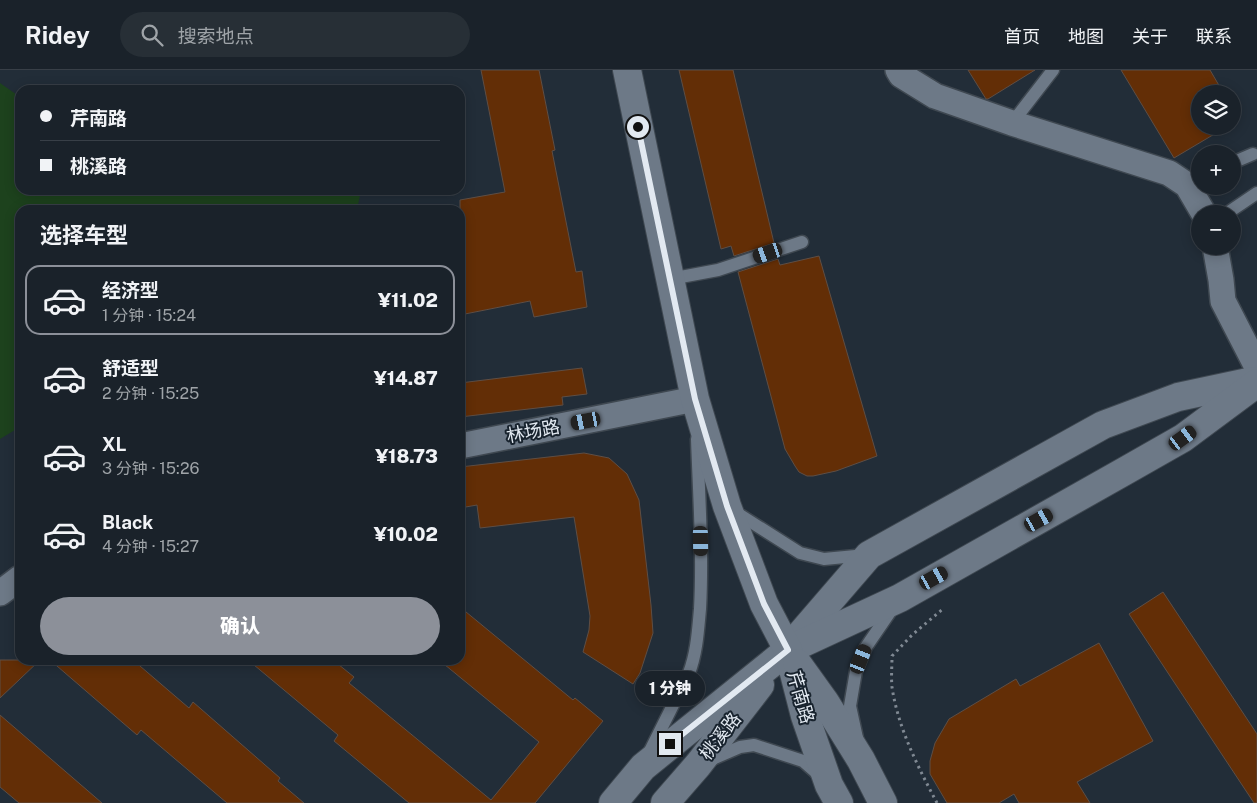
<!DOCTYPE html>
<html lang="zh">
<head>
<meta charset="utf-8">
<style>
	body { margin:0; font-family:"Public Sans","Noto Sans SC",sans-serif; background:#272f36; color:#f1f3f6; height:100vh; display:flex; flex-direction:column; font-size:19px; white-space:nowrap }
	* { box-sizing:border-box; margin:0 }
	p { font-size:16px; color:#9fa4a8 }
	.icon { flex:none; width:28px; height:28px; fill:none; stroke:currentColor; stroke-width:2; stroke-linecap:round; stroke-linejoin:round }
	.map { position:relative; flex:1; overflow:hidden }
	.drawer { position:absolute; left:15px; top:135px; width:450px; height:460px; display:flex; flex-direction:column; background:#1a222a; border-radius:15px; box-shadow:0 2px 12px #0003,0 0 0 1px #383f47 }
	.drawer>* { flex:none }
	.top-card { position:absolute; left:15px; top:15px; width:450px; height:110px; border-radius:15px; box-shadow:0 2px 12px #0003,0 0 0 1px #383f47; display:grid; align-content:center; height:110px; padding:0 25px; background:#1a222a }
	.buttons { position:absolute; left:1191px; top:15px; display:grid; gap:10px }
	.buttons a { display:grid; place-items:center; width:50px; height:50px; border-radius:50%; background:#1a222a; box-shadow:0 2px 12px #0003,0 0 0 1px #383f47; font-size:25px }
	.end { position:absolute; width:22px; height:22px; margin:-11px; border:6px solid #e2e9f1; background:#111; box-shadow:0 0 0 2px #111 }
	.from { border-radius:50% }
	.bubble { position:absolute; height:35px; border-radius:18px; background:#1a222a; box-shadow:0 2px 12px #0003,0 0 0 1px #383f47; font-size:16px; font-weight:800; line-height:35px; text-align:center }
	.car { position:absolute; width:15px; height:30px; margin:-15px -8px; border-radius:6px; box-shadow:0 0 4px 1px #0007; background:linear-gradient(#222 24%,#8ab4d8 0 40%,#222 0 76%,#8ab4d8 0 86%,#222 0) }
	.top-card b { display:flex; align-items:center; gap:18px; height:48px; font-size:19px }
	.top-card b+b { border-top:1px solid #383f47 }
	.top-card i { width:12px; height:12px; background:#f1f3f6 }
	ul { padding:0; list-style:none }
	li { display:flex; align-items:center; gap:15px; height:70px; margin:0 10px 8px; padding:0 15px; border:2px solid transparent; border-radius:15px }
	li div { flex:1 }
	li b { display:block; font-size:19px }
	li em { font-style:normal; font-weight:800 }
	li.active { border-color:#8c9099 }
	li>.icon { width:45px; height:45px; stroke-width:1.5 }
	h2 { padding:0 25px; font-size:22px; line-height:60px }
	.primary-button { display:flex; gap:10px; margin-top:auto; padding:10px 25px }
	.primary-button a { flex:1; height:58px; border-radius:30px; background:#8c9099; color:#fff; font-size:20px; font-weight:800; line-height:58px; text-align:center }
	header { display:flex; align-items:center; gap:30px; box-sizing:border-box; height:70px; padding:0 25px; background:#1a222a; border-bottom:1px solid #383f47 }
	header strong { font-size:24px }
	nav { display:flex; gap:28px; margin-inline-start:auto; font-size:18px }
	.search { width:350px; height:45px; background:#272f36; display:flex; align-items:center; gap:12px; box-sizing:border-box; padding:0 18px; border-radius:28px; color:#9fa4a8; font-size:19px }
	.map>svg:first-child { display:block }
	.green { fill:#1d421d }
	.building { fill:#632e06; stroke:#5e4e45 }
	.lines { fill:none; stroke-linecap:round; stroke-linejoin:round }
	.service-casing { stroke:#3f4851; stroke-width:15 }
	.minor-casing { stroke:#3f4851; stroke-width:28 }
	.tertiary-casing { stroke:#3f4851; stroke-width:30 }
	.secondary-casing { stroke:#3f4851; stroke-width:30 }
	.path { stroke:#808993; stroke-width:3; stroke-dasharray:2.5 4; stroke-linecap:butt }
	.service { stroke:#6d7987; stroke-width:12 }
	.minor { stroke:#6d7987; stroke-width:25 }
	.tertiary { stroke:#6d7987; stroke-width:28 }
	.secondary { stroke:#6d7987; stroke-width:28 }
	.route { stroke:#e2e9f1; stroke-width:6 }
	.labels { text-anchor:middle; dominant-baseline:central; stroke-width:4; stroke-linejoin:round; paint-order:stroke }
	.street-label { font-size:18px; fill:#e2e9f1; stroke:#18232e }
</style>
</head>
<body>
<header>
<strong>Ridey</strong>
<div class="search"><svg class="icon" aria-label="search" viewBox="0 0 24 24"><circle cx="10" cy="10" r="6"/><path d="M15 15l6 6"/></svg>搜索地点</div>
<nav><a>首页</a><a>地图</a><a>关于</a><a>联系</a></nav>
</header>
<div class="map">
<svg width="1257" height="733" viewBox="0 0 1257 733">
	<rect width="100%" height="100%" fill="#222d38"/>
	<g class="green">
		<path d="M0,13L20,27V120H361L357,140H20V357L0,369Z"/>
		<path d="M317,17L328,20H122L124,18Z"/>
	</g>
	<g class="building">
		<path d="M481,0H539L555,80L552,81L576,202L582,201L587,237L534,247L530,231L460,245V130L505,122Z"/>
		<path d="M679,0H733L774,173L734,186L731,176L721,179Z"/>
		<path d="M968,0H1035L988,29H986Z"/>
		<path d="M1121,0H1210L1224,24H1200V56H1228L1174,88Z"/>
		<path d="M819,186L877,386L836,401L813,406H807L799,402L795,396L785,379L738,202L778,189L780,195Z"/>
		<path d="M582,298L587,324L562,327L563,335L460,347V313Z"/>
		<path d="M584,383L609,388L627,404L639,430L651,535L653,563L640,603L633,614L583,582L589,560L590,546L574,447L480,458L477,435L460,438V397Z"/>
		<path d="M1163,522L1257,664V733H1254L1129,544Z"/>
		<path d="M460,537L573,630L575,628L603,651L535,733H409L334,671L338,665L248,590H333L354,607L349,613L491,730L539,672L439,590H460Z"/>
		<path d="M1099,573L1153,671L1077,712L1090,733H1019L1014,724L999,733H947L930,704V691L935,673L949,649L1016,609L1020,616Z"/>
		<path d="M0,590H40L0,628Z"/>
		<path d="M50,590H133L189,638L193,632L280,708L278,711L304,733H227L141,660L137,665Z"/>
		<path d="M0,645L102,733H19L0,717Z"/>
	</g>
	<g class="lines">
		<g class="service-casing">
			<g id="service">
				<path d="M1012,53L1053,0"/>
				<path d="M1232,93L1253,84"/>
				<path d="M1226,144L1257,123"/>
				<path d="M670,209L718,200L802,172"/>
				<path d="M732,440L800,483L824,489L866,485"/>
				<path d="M857,668L850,636L856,601L866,577L892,539"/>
				<path d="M649,683L689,603C697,582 698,560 700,539C703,482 699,426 697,369"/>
				<path d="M710,690L740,677L754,675L803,691L819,705"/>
			</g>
		</g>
		<g class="minor-casing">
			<g id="minor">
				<path d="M898,0L901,5L935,26L1012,53L1169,103L1187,115L1204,144"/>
				<path d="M1215,176L1221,210L1223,231L1257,297"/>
				<path d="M460,376L695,329"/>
				<path d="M0,523L20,508"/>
			</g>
		</g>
		<g class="tertiary-casing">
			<g id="tertiary">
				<path d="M794,572L869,485L1103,355L1178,327L1253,311"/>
				<path d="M613,733L643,697L788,580L900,528L1125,401L1183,368L1257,313"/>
				<path d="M665,733L698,695L760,615"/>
			</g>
		</g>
		<g class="secondary-casing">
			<g id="secondary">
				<path d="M627,0L695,329L727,436L764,534L788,580L805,646L829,715L839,733"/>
				<path d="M797,593L825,632L861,690L883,733"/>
			</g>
		</g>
		<path class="path" d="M937,733C918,697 898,658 892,617C891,607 892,596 892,586L912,565L944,538"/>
		<use href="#service" class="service"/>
		<use href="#minor" class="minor"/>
		<use href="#tertiary" class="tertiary"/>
		<use href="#secondary" class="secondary"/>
	</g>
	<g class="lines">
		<path class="route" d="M638,57L695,329L727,436L764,534L788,580L670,674"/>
	</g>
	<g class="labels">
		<g class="street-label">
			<text transform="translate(533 361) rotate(-11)">林场路</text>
			<text transform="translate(801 627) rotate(74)">芹南路</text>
			<text transform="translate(720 666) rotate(-52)">桃溪路</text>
		</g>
	</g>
</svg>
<div class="buttons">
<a><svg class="icon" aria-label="layers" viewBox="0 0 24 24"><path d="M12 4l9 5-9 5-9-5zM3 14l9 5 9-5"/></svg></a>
<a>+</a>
<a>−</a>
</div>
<i class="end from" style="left:638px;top:57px"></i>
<i class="end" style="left:670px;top:674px"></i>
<div class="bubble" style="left:635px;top:601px;width:70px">1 分钟</div>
<i class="car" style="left:768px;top:183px;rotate:251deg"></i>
<i class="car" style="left:586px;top:351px;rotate:259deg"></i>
<i class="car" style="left:1183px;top:368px;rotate:54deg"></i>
<i class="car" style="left:1039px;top:450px;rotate:61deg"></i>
<i class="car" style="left:701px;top:471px;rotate:179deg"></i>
<i class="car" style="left:934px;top:508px;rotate:61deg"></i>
<i class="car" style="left:861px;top:589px;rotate:22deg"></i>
<div class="top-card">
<b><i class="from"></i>芹南路</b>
<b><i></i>桃溪路</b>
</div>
<section class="drawer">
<h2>选择车型</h2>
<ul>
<li class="active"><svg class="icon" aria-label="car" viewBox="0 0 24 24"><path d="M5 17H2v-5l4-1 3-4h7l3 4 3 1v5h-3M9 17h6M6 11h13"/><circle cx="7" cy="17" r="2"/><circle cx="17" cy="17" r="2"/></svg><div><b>经济型</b><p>1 分钟 · 15:24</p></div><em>¥11.02</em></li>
<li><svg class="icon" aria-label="car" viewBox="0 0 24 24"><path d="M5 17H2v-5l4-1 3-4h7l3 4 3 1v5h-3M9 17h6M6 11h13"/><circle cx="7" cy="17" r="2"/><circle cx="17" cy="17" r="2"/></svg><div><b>舒适型</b><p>2 分钟 · 15:25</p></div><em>¥14.87</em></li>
<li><svg class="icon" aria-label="car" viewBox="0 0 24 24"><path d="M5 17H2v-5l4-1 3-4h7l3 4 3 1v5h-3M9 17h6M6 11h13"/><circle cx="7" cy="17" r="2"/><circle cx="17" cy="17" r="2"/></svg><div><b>XL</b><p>3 分钟 · 15:26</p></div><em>¥18.73</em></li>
<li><svg class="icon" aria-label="car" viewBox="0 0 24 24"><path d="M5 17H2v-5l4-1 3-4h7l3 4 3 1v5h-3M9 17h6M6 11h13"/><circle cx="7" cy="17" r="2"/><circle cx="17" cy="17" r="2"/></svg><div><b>Black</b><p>4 分钟 · 15:27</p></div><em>¥10.02</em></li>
</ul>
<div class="primary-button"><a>确认</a></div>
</section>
</div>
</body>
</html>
